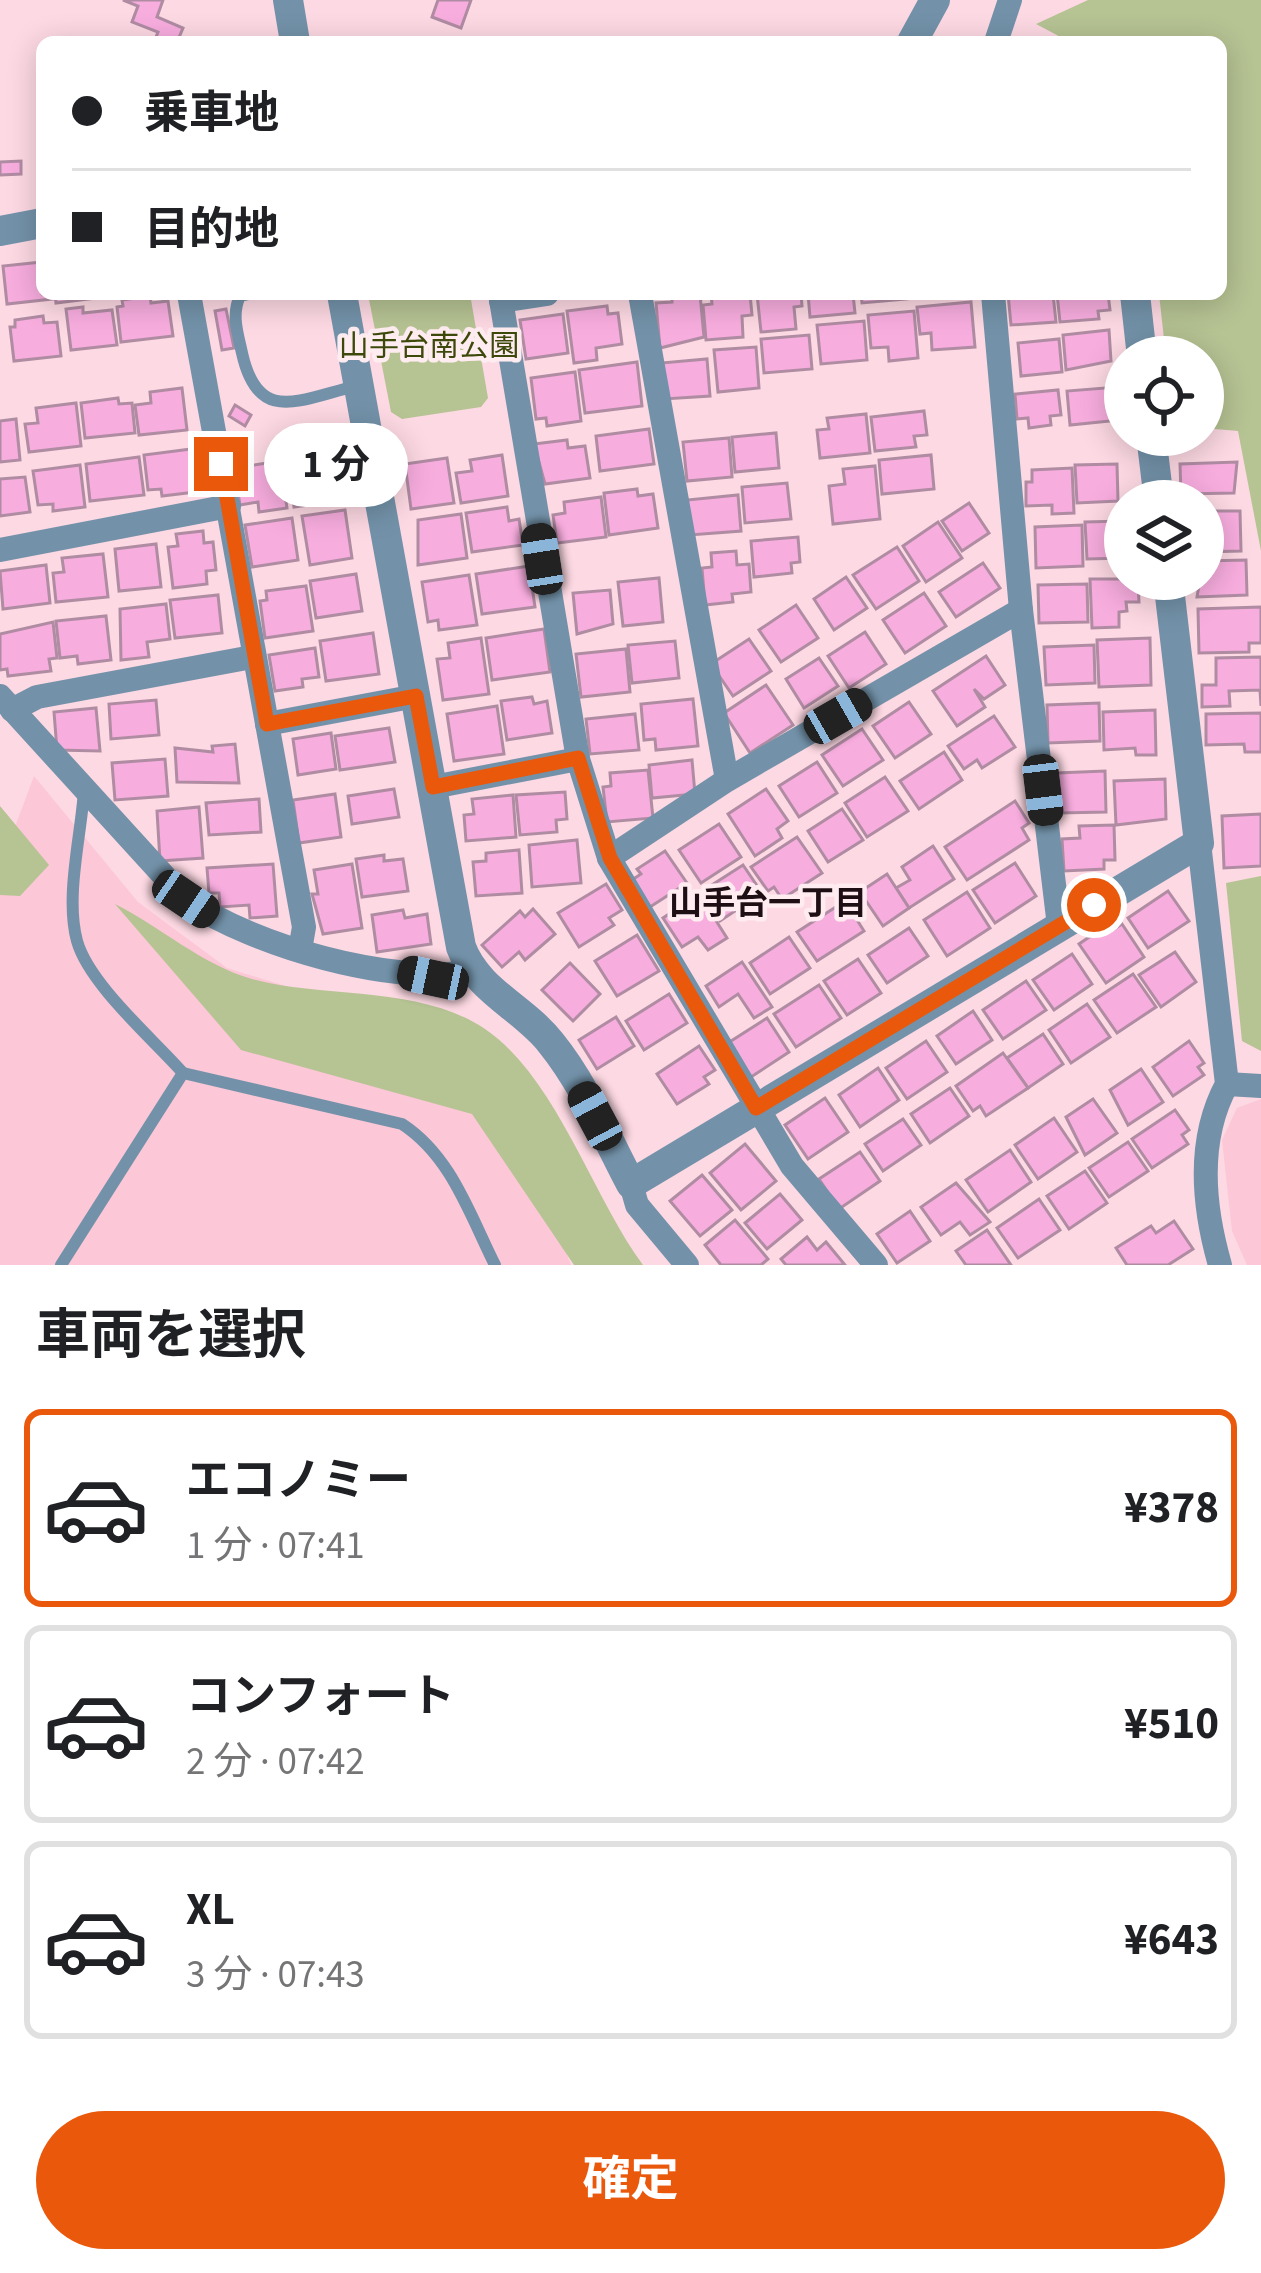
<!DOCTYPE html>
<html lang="ja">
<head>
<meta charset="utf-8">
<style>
	body { margin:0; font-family:"Source Sans 3","Noto Sans JP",sans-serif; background:#f6f6f6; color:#202124; height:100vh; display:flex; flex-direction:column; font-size:45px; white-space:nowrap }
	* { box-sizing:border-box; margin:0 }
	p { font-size:39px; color:#757577 }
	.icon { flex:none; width:66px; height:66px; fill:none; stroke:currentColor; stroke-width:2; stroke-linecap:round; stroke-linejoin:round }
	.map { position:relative; height:1265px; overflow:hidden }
	.panel { display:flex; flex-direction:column; background:#fff; flex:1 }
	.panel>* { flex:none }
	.top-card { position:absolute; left:36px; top:36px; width:1191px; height:264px; border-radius:18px; box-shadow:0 6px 30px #0003; display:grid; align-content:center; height:264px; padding:0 36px; background:#fff }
	.controls { position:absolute; left:1104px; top:336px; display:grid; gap:24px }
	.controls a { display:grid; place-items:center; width:120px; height:120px; border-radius:50%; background:#fff; box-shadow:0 6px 30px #0003; font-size:60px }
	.end { position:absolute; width:54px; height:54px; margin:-27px; border:15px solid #ea580c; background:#fff; box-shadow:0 0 0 6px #fff }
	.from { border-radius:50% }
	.bubble { position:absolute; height:84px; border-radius:42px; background:#fff; box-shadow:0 6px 30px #0003; font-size:39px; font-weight:700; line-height:84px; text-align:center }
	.car { position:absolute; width:36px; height:72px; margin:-36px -18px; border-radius:15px; box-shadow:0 0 9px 3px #0007; background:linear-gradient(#222 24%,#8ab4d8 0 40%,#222 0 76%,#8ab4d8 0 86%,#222 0) }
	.top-card b { display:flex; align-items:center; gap:42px; height:114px; font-size:45px }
	.top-card b+b { border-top:3px solid #e0e0e0 }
	.top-card i { width:30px; height:30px; background:#202124 }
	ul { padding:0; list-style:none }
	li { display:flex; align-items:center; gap:36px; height:198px; margin:0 24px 18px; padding:0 12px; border:6px solid #e0e0e0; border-radius:18px }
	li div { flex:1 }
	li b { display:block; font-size:45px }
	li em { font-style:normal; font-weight:700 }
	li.current { border-color:#ea580c }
	li>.icon { width:108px; height:108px; stroke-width:1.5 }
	h2 { padding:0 36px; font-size:54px; line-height:144px }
	.action { display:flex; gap:24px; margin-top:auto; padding:24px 36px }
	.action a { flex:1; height:138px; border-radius:72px; background:#ea580c; color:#fff; font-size:48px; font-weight:700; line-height:138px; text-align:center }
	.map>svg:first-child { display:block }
	.built { fill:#fcc7d6 }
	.green { fill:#b6c393 }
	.building { fill:#f8addf; stroke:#b08ca3; stroke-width:3 }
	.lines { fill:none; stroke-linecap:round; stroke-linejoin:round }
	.service { stroke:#7392a9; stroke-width:12 }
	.minor { stroke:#7392a9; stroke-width:24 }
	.tertiary { stroke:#7392a9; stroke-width:30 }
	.route { stroke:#ea580c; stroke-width:15 }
	.labels { text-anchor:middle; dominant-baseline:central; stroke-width:9; stroke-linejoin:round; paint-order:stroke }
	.park-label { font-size:30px; fill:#3d480b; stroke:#feecf0 }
	.neighbourhood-label { font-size:33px; font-weight:bold; fill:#1e0f14; stroke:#feecf0 }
</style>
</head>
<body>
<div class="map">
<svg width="1261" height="1265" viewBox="0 0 1261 1265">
	<rect width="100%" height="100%" fill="#fdd9e3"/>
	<g class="built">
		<path d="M34,776L138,902L227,968L402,1022L484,1041L571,1265H0V867Z"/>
		<path d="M1261,1099V1265H1247L1232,1231L1222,1140L1237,1108Z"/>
	</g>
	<g class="green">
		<path d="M1088,0H1261V551L1238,431L1203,428V357H1166L1159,294H1221V42H1070L1036,24Z"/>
		<path d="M368,294H470L488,398L481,407L402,419L391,412Z"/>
		<path d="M0,806L49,865L20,896L0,895Z"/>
		<path d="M1261,876V1051L1242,1041L1226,883Z"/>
		<path d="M115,904C161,927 202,965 252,979C325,999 420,985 485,1029C556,1077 592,1196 643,1265H574L472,1114L241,1050Z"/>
	</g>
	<g class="building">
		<path d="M123,0H163L157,17L183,28L177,42H154L158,32L132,22L138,6Z"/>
		<path d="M438,0H471L461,28L432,17Z"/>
		<path d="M21,161V174L0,175V162Z"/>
		<path d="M42,262V294L52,299L7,304L3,266Z"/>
		<path d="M55,294H105V297L56,303Z"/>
		<path d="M672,294H700L704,337L660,348L656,303L672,302Z"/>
		<path d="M711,294H750L752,315L742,316L743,337L706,340L703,305L712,304Z"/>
		<path d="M757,294H801L802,306L794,307L796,329L761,332Z"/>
		<path d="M808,294H853L855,313L810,317Z"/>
		<path d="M861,294H907V299L862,303Z"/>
		<path d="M1008,294H1053L1056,322L1011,325Z"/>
		<path d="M1057,294H1108L1110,310L1098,311L1099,319L1060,322Z"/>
		<path d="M150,296L151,303L168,301L173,336L121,342L117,307L123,306L122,300Z"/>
		<path d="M971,302L975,347L932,350L931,333L920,334L917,307Z"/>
		<path d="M607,306L608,314L618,313L622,344L596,348L597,360L574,363L567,311Z"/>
		<path d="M83,307V313L112,310L117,345L71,350L66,309Z"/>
		<path d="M226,309L234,348L222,350L215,311Z"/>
		<path d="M914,311L918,358L889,361L888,347L871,348L868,315Z"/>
		<path d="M563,314L568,353L526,359L520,320Z"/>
		<path d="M43,316L44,323L57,322L61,356L14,361L10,327H15V320Z"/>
		<path d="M864,321L867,360L821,364L817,325Z"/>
		<path d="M1109,330L1111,361L1066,370L1063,335Z"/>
		<path d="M809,335L812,369L764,373L761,339Z"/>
		<path d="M1059,339L1062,372L1021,376L1018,343Z"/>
		<path d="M756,347L759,388L718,392L714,350Z"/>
		<path d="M707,359L710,396L664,399L661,363Z"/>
		<path d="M637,362L642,406L585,413L579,370Z"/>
		<path d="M575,372L581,421L547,426L546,418L536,419L531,378Z"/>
		<path d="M1117,387L1120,420L1070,425L1067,391Z"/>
		<path d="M182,388L187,430L139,435L135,405L151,403L150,392Z"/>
		<path d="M1058,390L1061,415L1050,416L1051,425L1029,428L1028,418L1017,419L1015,394Z"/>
		<path d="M118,398L119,404L132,403L135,433L85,438L81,403Z"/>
		<path d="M76,403L81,446L29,452L25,424L38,423L36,408Z"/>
		<path d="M235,405L251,415L245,426L229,416Z"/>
		<path d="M924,411L927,435L914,436L916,447L875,451L871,417Z"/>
		<path d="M866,414L870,453L820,458L817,430L829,429L827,418Z"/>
		<path d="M16,419L20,460L0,462V421Z"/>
		<path d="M649,429L654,464L600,471L596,436Z"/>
		<path d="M776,433L779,468L735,472L732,437Z"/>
		<path d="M729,438L732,477L687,481L683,442Z"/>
		<path d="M567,440L568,448L585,446L590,478L545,484L534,444Z"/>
		<path d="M199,448L204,491L162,496L161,489L148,490L144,455Z"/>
		<path d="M338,455L344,500L294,507L289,472L305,470L304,460Z"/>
		<path d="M502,455L508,496L461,503L456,473L472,471L470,460Z"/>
		<path d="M931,455L934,489L882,494L879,460Z"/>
		<path d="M139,457L144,495L90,501L86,464Z"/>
		<path d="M447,458L454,503L411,509L405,464Z"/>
		<path d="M280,461L287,508L259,512L258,502L240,505L234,468Z"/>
		<path d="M1237,462L1234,493L1181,494L1180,464Z"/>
		<path d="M1117,464L1118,501L1077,503L1075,465Z"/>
		<path d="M80,465L85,507L53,511V504L38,505L33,471Z"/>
		<path d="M875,466L880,519L833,524L829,486L845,484L843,469Z"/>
		<path d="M1072,468L1074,513L1052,514V505L1026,506V482H1032V470Z"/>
		<path d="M25,477L30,512L0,516V479Z"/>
		<path d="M787,483L791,519L745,523L742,487Z"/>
		<path d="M637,489L638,496L653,494L658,528L609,535L604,493Z"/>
		<path d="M738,495L741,531L690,535L687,500Z"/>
		<path d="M601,497L606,537L557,543L553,515L565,513L564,502Z"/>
		<path d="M969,503L989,533L962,551L942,521Z"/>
		<path d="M507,507L509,521L519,519L523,545L472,552L466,513Z"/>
		<path d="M345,510L352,558L310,565L302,516Z"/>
		<path d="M1203,511H1240L1241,551L1203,552Z"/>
		<path d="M461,514L467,558L418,565V520Z"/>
		<path d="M292,518L298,560L252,567L245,525Z"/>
		<path d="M1125,521V558L1087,559L1085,522Z"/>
		<path d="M938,522L962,558L926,582L903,546Z"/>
		<path d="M1082,525L1083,566L1036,568L1035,527Z"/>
		<path d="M203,531L204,543L213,542L216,570L206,571L207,584L173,588L168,547L178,546L176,534Z"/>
		<path d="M798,537L800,562L791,563L792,573L754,577L751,541Z"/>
		<path d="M156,544L161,587L119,591L115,549Z"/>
		<path d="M897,547L919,581L876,609L853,575Z"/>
		<path d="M736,551L737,565L749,564L751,592L732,594L733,602L705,605L702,568L712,567L711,553Z"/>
		<path d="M103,554L108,597L56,602L53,573L64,572L62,558Z"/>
		<path d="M1246,560L1247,595L1197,597L1203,561Z"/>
		<path d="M983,563L1000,588L956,617L939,592Z"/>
		<path d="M46,565L50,603L3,609L0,571Z"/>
		<path d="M529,566L535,607L482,614L476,574Z"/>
		<path d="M356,574L362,611L316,618L310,581Z"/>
		<path d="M469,575L477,625L439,630L438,620L428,622L422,582Z"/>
		<path d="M846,577L867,608L834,630L814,599Z"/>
		<path d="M659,578L663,622L623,626L618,582Z"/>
		<path d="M1090,579H1138L1139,602H1126L1127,611L1119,612V627L1092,628Z"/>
		<path d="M1087,584L1088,622L1039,623L1038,585Z"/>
		<path d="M306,586L313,631L265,638L260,601L267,600L266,591Z"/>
		<path d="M610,590L613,624L577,634L573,593Z"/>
		<path d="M924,593L946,626L905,653L883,620Z"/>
		<path d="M218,595L222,633L175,638L170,600Z"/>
		<path d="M166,604L170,639L147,642L149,657L121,660L120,609Z"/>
		<path d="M796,605L818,638L781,662L759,630Z"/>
		<path d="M1261,607V643H1249V652L1199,653L1198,609Z"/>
		<path d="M106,616L111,660L78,664L77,656L60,658L56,621Z"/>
		<path d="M53,622L57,658L49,659L51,671L8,676L7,669L0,670V634Z"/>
		<path d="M544,629L550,672L492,680L486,638Z"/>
		<path d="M865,632L886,664L849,688L828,656Z"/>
		<path d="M373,633L379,674L326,681L320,641Z"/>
		<path d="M481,638L489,694L443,700L437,659L450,658L448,643Z"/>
		<path d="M1150,638L1151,685L1099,687L1097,640Z"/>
		<path d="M749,639L771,671L733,696L711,664Z"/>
		<path d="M675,641L679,678L632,683L628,645Z"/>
		<path d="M1094,645L1095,683L1046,685L1044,647Z"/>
		<path d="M315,648L319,677L302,679L303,687L275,691L269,655Z"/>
		<path d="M626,649L630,692L581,697L576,654Z"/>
		<path d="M986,656L1005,685L984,699L974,689L985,707L957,726L933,691Z"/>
		<path d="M1261,657V706L1260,690L1229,691L1230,706L1202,707V685H1216V658Z"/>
		<path d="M819,658L838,686L804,708L786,679Z"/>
		<path d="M766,685L793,725L750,753L724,713Z"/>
		<path d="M532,697L534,704L547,701L552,733L507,740L501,701Z"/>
		<path d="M693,699L698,746L656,750L655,739L644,740L641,704Z"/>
		<path d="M156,700L159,735L111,739L109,704Z"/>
		<path d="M909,702L931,734L895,758L873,726Z"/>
		<path d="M1099,703L1100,741L1048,743L1047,705Z"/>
		<path d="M497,706L504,754L454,761L447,714Z"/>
		<path d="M96,708L100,751L57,750L54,712Z"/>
		<path d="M1155,710L1156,755H1136L1135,748L1104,750L1103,712Z"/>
		<path d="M1261,713V752H1245L1244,744L1206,745V714Z"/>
		<path d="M635,714L639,750L590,754L586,719Z"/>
		<path d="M994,716L1015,747L982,768L977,760L964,769L948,746Z"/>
		<path d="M389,728L395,762L340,770L335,736Z"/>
		<path d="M862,729L883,760L843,786L822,755Z"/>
		<path d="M331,733L336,769L298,775L293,739Z"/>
		<path d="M235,744L239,783L177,782L175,748L213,752L212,746Z"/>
		<path d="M944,752L962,780L919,809L900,781Z"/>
		<path d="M165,759L168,796L115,800L112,763Z"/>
		<path d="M692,760L695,794L652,798L649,765Z"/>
		<path d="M817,762L837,793L799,817L779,786Z"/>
		<path d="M648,770L653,818L607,822L603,787L611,786L610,773Z"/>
		<path d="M1105,771L1106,812L1059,813L1057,773Z"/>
		<path d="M885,777L908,811L867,837L845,803Z"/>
		<path d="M1165,779L1166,819L1116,825L1114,781Z"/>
		<path d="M394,789L399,817L352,824L348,796Z"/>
		<path d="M766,789L788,821L777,829L782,838L755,856L728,814Z"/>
		<path d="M565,792L567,819L556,820L557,832L520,835L516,795Z"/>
		<path d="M335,794L341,837L299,843L293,800Z"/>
		<path d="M513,795L516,837L466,841L464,815L474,814L472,799Z"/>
		<path d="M259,799L261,832L209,835L206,803Z"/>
		<path d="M1015,801L1029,823L1022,828L1029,840L967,880L945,847Z"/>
		<path d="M199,807L203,858L160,861L157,811Z"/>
		<path d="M842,809L863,840L828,862L808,831Z"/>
		<path d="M1261,814V866L1224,868L1222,816Z"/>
		<path d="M719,824L741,857L701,883L679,850Z"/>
		<path d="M1114,825L1115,860H1104V869L1064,871L1062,839L1080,838L1079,826Z"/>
		<path d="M797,837L822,873L782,899L774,887L768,891L751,867Z"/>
		<path d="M577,840L581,883L532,887L529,845Z"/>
		<path d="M933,846L954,879L909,908L896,888L910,880L902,867Z"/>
		<path d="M519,850L522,893L476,896L473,862L486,861V853Z"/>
		<path d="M665,851L687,883L650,907L632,880L641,874L637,869Z"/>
		<path d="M384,855V861L403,859L408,891L362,897L356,859Z"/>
		<path d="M1015,863L1036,896L995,923L973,890Z"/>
		<path d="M273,864L277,916L250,918L249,905L220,907L219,893H209L207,868Z"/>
		<path d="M352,864L362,928L323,934L312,894H318L314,870Z"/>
		<path d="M743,865L762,893L720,921L701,892Z"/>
		<path d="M887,874L909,908L883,926L860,892Z"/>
		<path d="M606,884L622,910L609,918L614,925L579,947L558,913Z"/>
		<path d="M1168,891L1189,921L1148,948L1128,918Z"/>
		<path d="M967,892L990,928L947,956L924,920Z"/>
		<path d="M699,894L727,938L708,950L698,937L682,947L663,918Z"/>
		<path d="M845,901L864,931L817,961L797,932Z"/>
		<path d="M533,909L555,934L525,960L519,952L502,967L482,945L520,911L525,917Z"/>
		<path d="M403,910L405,918L427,914L431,944L377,952L372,915Z"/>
		<path d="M1122,924L1144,957L1106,983L1079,944L1107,925L1111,931Z"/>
		<path d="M909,928L928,956L887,983L868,955Z"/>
		<path d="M637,935L659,971L617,996L595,961Z"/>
		<path d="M789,937L810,968L770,994L750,963Z"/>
		<path d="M1175,952L1196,982L1161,1007L1139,975Z"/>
		<path d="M1072,954L1092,984L1054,1010L1033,980Z"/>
		<path d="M858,959L881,993L847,1015L824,981Z"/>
		<path d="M742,962L772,1007L754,1018L738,994L719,1007L706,986Z"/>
		<path d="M570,963L600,994L573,1021L542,990Z"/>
		<path d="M1133,974L1156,1007L1117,1033L1094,1000Z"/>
		<path d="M1026,981L1046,1010L1003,1039L983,1010Z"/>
		<path d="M819,985L841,1018L796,1047L774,1014Z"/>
		<path d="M669,994L687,1023L644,1050L626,1021Z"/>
		<path d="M1087,1004L1110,1037L1071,1063L1049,1030Z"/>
		<path d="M973,1011L992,1040L956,1064L937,1036Z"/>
		<path d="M616,1017L634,1046L597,1069L579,1040Z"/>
		<path d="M767,1018L789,1052L751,1077L728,1043Z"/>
		<path d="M1043,1034L1063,1064L1028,1088L1007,1058Z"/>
		<path d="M926,1041L947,1072L907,1099L886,1068Z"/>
		<path d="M1189,1041L1204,1063L1198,1067L1204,1075L1173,1096L1153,1067Z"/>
		<path d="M699,1046L715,1070L704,1077L709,1084L677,1104L657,1074Z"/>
		<path d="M1003,1053L1028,1088L986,1116L980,1106L973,1111L956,1086Z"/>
		<path d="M878,1068L899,1100L860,1127L839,1095Z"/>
		<path d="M1141,1069L1163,1102L1128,1125L1110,1090Z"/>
		<path d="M950,1088L969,1116L930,1143L911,1114Z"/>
		<path d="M825,1098L848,1132L808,1159L785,1125Z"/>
		<path d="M1093,1099L1117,1133L1085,1155L1066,1117Z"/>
		<path d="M1175,1110L1189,1130L1182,1135L1188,1144L1152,1168L1132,1139Z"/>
		<path d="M1054,1118L1077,1152L1038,1179L1015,1145Z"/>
		<path d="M903,1119L921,1145L883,1171L865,1144Z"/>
		<path d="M1128,1142L1148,1171L1109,1197L1089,1168Z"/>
		<path d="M745,1144L776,1181L741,1210L710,1173Z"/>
		<path d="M1010,1150L1031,1182L988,1212L966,1180Z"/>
		<path d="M860,1152L880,1181L839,1209L819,1179Z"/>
		<path d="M1085,1171L1107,1203L1069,1229L1047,1196Z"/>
		<path d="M702,1175L732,1210L700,1236L670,1201Z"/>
		<path d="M956,1183L990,1222L970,1235L960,1222L941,1235L921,1207Z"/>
		<path d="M780,1194L802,1220L767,1249L745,1223Z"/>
		<path d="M1039,1199L1060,1230L1018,1258L997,1228Z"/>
		<path d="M910,1211L930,1241L897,1263L877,1234Z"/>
		<path d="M735,1220L768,1259L761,1265H721L705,1245Z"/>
		<path d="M1174,1221L1193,1249L1168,1265H1127L1116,1248L1151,1226L1156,1233Z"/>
		<path d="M987,1230L1011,1265H966L956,1251Z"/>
		<path d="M807,1237L817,1250L826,1242L845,1265H786L781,1259Z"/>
	</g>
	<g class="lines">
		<g class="service">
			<path d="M249,294L240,296C231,315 238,334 242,353C258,425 298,400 356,386"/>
			<path d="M84,791C81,836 65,897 77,941C89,984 153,1039 183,1073"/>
			<path d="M61,1265L183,1073L402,1124C451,1156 469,1213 495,1265"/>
		</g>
		<g class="minor">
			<path d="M996,42L1010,0"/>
			<path d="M189,294L304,927L300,950"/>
			<path d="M500,294L578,759L609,858L792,1166L876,1265"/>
			<path d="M640,294L727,780"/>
			<path d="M993,294L1021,610L1059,926"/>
			<path d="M501,301L547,294"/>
			<path d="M0,550L229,506"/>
			<path d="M0,696L186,900C257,947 388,984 473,972"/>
			<path d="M12,710L37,697L252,657"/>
			<path d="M267,724L416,696"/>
			<path d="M433,787L578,759"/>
			<path d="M1199,843L1227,1084C1197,1139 1203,1206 1220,1265"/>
			<path d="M609,858L727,780L1021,610"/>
			<path d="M1227,1084L1261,1086"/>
			<path d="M631,1184L637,1205L687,1265"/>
		</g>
		<g class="tertiary">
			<path d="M288,0L295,42"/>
			<path d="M912,42L935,0"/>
			<path d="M0,231L42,223"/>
			<path d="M342,294L461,947C477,991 524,1008 551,1043C585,1085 606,1137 631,1184L1199,843L1168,579"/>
			<path d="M1135,294L1142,357"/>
			<path d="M1151,435L1159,501"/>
		</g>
	</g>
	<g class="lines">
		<path class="route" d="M221,464L267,724L416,696L433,787L578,758L610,858L756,1108L1094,905"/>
	</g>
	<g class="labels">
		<g class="park-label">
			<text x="429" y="346">山手台南公園</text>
		</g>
		<g class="neighbourhood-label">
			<text x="768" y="903">山手台一丁目</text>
		</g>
	</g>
</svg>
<div class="controls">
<a><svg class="icon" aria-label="locate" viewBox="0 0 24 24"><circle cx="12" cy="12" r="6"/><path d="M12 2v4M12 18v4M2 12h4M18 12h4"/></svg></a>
<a><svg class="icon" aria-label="layers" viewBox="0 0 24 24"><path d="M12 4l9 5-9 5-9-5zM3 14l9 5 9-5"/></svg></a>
</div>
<i class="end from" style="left:1094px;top:905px"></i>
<i class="end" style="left:221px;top:464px"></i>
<div class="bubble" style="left:264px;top:423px;width:144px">1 分</div>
<i class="car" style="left:542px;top:559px;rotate:351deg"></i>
<i class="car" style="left:838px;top:716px;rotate:60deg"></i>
<i class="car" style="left:1043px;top:790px;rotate:173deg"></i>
<i class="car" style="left:186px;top:899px;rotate:124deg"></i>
<i class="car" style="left:433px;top:978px;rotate:282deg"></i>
<i class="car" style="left:595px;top:1116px;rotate:332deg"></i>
<div class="top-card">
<b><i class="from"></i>乗車地</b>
<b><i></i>目的地</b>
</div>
</div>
<section class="panel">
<h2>車両を選択</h2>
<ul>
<li class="current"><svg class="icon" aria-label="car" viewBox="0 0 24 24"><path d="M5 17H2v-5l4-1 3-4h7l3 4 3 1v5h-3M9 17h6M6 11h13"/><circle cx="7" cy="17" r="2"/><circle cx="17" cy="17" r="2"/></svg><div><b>エコノミー</b><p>1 分 · 07:41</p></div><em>¥378</em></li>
<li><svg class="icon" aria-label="car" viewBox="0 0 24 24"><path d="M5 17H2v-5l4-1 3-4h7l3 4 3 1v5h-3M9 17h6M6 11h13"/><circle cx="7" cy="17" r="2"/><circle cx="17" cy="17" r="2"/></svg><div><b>コンフォート</b><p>2 分 · 07:42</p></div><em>¥510</em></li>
<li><svg class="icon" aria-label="car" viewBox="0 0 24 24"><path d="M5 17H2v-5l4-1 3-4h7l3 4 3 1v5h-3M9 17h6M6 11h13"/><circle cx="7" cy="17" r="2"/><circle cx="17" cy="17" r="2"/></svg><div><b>XL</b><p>3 分 · 07:43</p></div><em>¥643</em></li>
</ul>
<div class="action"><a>確定</a></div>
</section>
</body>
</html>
